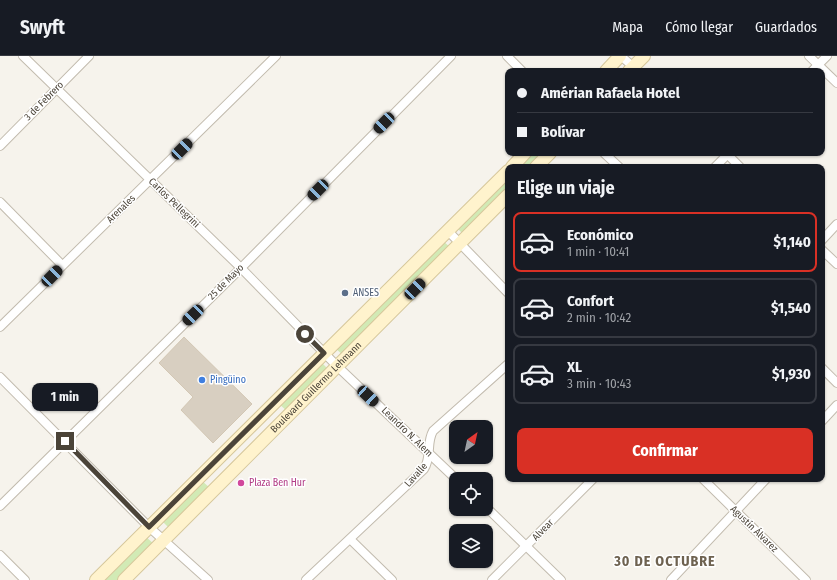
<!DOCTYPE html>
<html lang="es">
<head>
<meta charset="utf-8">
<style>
	body { margin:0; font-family:"Fira Sans Condensed",sans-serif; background:#20242c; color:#f1f3f6; height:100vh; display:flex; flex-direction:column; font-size:15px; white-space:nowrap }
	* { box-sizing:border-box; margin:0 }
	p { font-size:13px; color:#9ea1a6 }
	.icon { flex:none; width:22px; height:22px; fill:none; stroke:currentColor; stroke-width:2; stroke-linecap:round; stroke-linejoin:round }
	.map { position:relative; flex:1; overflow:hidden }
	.sheet { position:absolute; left:505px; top:108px; width:320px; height:318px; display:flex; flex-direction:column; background:#171b24; border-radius:8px; box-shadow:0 1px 3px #0004 }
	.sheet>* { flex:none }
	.top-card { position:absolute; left:505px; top:12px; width:320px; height:88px; border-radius:8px; box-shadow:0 1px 3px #0004; display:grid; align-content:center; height:88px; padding:0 12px; background:#171b24 }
	.needle { width:26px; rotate:33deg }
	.controls { position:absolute; left:449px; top:364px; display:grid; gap:8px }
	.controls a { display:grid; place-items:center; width:44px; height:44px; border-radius:8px; background:#171b24; box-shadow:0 1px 3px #0004; font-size:20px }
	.end { position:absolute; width:18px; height:18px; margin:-9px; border:5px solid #4b4439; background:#fff; box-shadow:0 0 0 2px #fff }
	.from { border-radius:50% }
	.bubble { position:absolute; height:28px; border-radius:8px; background:#171b24; box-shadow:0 1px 3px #0004; font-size:13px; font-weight:700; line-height:28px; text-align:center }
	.car { position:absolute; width:12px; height:24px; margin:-12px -6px; border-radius:5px; box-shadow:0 0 3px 1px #0007; background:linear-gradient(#222 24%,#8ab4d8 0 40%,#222 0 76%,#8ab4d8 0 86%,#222 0) }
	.top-card b { display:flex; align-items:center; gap:14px; height:38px; font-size:15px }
	.top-card b+b { border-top:1px solid #363941 }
	.top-card i { width:10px; height:10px; background:#f1f3f6 }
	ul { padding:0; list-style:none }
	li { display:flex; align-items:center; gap:12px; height:60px; margin:0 8px 6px; padding:0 4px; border:2px solid #363941; border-radius:8px }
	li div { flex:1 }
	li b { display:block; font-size:15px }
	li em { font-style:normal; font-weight:700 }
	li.on { border-color:#d93025 }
	li>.icon { width:36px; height:36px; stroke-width:1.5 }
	h2 { padding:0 12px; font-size:18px; line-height:48px }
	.action { display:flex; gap:8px; margin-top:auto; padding:8px 12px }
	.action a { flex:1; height:46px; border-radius:8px; background:#d93025; color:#fff; font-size:16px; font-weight:700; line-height:46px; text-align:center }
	header { display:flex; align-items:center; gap:24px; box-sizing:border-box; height:56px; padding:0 20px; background:#171b24; border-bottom:1px solid #363941 }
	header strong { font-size:19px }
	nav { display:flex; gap:22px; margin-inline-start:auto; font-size:14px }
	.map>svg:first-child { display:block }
	.green { fill:#d2eab5 }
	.building { fill:#d8cfc1; stroke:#d3c7b4 }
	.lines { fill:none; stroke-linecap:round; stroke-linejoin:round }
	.minor-casing { stroke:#c2bbae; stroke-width:10 }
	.secondary-casing { stroke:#d6c79b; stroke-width:14 }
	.minor { stroke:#fff; stroke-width:8 }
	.secondary { stroke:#fff3cd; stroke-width:12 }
	.route { stroke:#4b4439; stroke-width:5 }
	.service-dot { fill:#5c6f8a; stroke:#fff; stroke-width:1.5 }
	.shop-dot { fill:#3f7fe0; stroke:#fff; stroke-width:1.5 }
	.hotel-dot { fill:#d1479c; stroke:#fff; stroke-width:1.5 }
	.labels { text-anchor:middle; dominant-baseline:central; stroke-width:3; stroke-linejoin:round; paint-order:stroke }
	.street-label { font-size:10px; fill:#4b4439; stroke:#fff }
	.service-label { font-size:10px; fill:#4e5e75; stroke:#fff; text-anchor:start }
	.shop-label { font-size:10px; fill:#366cbe; stroke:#fff; text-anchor:start }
	.hotel-label { font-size:10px; fill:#b23c85; stroke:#fff; text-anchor:start }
	.district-label { font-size:14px; font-weight:bold; letter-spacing:1px; fill:#6e6250; stroke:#fff }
</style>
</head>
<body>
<header>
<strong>Swyft</strong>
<nav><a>Mapa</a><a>Cómo llegar</a><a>Guardados</a></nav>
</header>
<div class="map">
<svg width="837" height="524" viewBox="0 0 837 524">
	<rect width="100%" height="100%" fill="#f6f3ec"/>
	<g class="green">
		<path d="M530,97H545L532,111H517Z"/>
		<path d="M508,120V135L464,179L457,172Z"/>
		<path d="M443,185L451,192L343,299L335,292Z"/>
		<path d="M321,306L329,314L287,355L279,348Z"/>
		<path d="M202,425L210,432L170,473L162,465Z"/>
		<path d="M146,481L154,488L118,524H103Z"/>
	</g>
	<path class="building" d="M184,281L252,348L213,387L181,354L193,341L159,307Z"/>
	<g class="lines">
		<g class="minor-casing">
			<g id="minor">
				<path d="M23,0L241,212L337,310L456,423"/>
				<path d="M507,0L522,15"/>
				<path d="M621,0L638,15"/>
				<path d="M809,0L837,27"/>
				<path d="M812,15L827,0"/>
				<path d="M0,90L89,0"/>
				<path d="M604,97L619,111"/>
				<path d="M726,97L740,111"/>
				<path d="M715,111L729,97"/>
				<path d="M0,146L62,209"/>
				<path d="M448,175L508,237"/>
				<path d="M822,184L837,168"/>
				<path d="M822,194L837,208"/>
				<path d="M0,271L276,0"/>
				<path d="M822,312L837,327"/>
				<path d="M0,321L149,471L208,524"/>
				<path d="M822,365L837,349"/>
				<path d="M703,423L806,524"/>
				<path d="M0,450L241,212L451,0"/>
				<path d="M486,451L561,524"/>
				<path d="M351,484L392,524"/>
				<path d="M0,499L25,524"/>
				<path d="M306,524L424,413C432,401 426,387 433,375L508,308"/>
				<path d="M492,524L593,423"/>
				<path d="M671,524L766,423"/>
			</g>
		</g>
		<g class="secondary-casing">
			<g id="secondary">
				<path d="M606,15L620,0"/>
				<path d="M629,15L644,0"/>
				<path d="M512,111L525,97"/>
				<path d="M536,111L550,97"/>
				<path d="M96,524L508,115"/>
				<path id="s1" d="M124,524L508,139"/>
			</g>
		</g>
		<use href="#minor" class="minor"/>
		<use href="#secondary" class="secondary"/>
	</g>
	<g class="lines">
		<path class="route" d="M65,385L149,471L324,297L305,278"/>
	</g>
	<circle class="service-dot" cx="345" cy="237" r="4"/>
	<circle class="shop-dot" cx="202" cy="324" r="4"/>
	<circle class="hotel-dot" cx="241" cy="427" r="4"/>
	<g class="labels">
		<g class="street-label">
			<text transform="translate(44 45) rotate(-45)">3 de Febrero</text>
			<text transform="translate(174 147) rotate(44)">Carlos Pellegrini</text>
			<text transform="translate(121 153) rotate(-44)">Arenales</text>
			<text transform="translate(226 226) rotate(-45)">25 de Mayo</text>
			<text stroke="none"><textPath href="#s1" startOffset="272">Boulevard Guillermo Lehmann</textPath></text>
			<text transform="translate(407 376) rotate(44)">Leandro N. Alem</text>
			<text transform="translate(416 419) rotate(-48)">Lavalle</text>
			<text transform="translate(754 473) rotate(44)">Agustín Álvarez</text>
			<text transform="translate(543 474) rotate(-46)">Alvear</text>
		</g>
		<g class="service-label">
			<text x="353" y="237">ANSES</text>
		</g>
		<g class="shop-label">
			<text x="210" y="324">Pingüino</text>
		</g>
		<g class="hotel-label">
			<text x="249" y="427">Plaza Ben Hur</text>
		</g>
		<g class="district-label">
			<text x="665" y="505">30 DE OCTUBRE</text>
		</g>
	</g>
</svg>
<div class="controls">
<a><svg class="needle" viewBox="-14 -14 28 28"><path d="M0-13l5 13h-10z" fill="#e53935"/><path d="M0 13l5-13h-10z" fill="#9ea1a6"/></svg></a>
<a><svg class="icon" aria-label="locate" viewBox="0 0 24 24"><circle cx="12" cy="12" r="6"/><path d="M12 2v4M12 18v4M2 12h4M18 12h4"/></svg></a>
<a><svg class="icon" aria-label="layers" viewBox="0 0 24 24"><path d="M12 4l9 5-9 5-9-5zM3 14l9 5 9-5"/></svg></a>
</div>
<i class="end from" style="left:305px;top:278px"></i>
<i class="end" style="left:65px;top:385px"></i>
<div class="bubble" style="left:32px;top:327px;width:66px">1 min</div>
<i class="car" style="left:384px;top:67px;rotate:225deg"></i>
<i class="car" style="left:182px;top:93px;rotate:45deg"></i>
<i class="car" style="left:318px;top:134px;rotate:225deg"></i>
<i class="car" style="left:52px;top:220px;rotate:45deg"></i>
<i class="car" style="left:415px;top:233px;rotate:45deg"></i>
<i class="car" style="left:193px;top:259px;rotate:226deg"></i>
<i class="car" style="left:368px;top:340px;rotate:133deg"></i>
<div class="top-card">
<b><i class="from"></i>Amérian Rafaela Hotel</b>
<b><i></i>Bolívar</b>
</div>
<section class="sheet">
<h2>Elige un viaje</h2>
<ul>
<li class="on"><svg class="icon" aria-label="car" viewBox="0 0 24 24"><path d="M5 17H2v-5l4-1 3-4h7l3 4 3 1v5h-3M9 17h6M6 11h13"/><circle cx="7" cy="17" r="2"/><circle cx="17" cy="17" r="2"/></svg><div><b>Económico</b><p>1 min · 10:41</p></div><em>$1,140</em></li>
<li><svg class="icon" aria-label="car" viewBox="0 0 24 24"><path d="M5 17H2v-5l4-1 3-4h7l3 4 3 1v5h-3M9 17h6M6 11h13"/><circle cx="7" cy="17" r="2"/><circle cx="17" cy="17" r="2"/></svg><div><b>Confort</b><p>2 min · 10:42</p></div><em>$1,540</em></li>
<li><svg class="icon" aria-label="car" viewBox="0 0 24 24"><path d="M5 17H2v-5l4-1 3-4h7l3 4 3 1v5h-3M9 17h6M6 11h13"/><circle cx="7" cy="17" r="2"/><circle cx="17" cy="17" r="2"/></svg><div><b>XL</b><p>3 min · 10:43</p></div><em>$1,930</em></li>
</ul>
<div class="action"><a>Confirmar</a></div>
</section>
</div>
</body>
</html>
